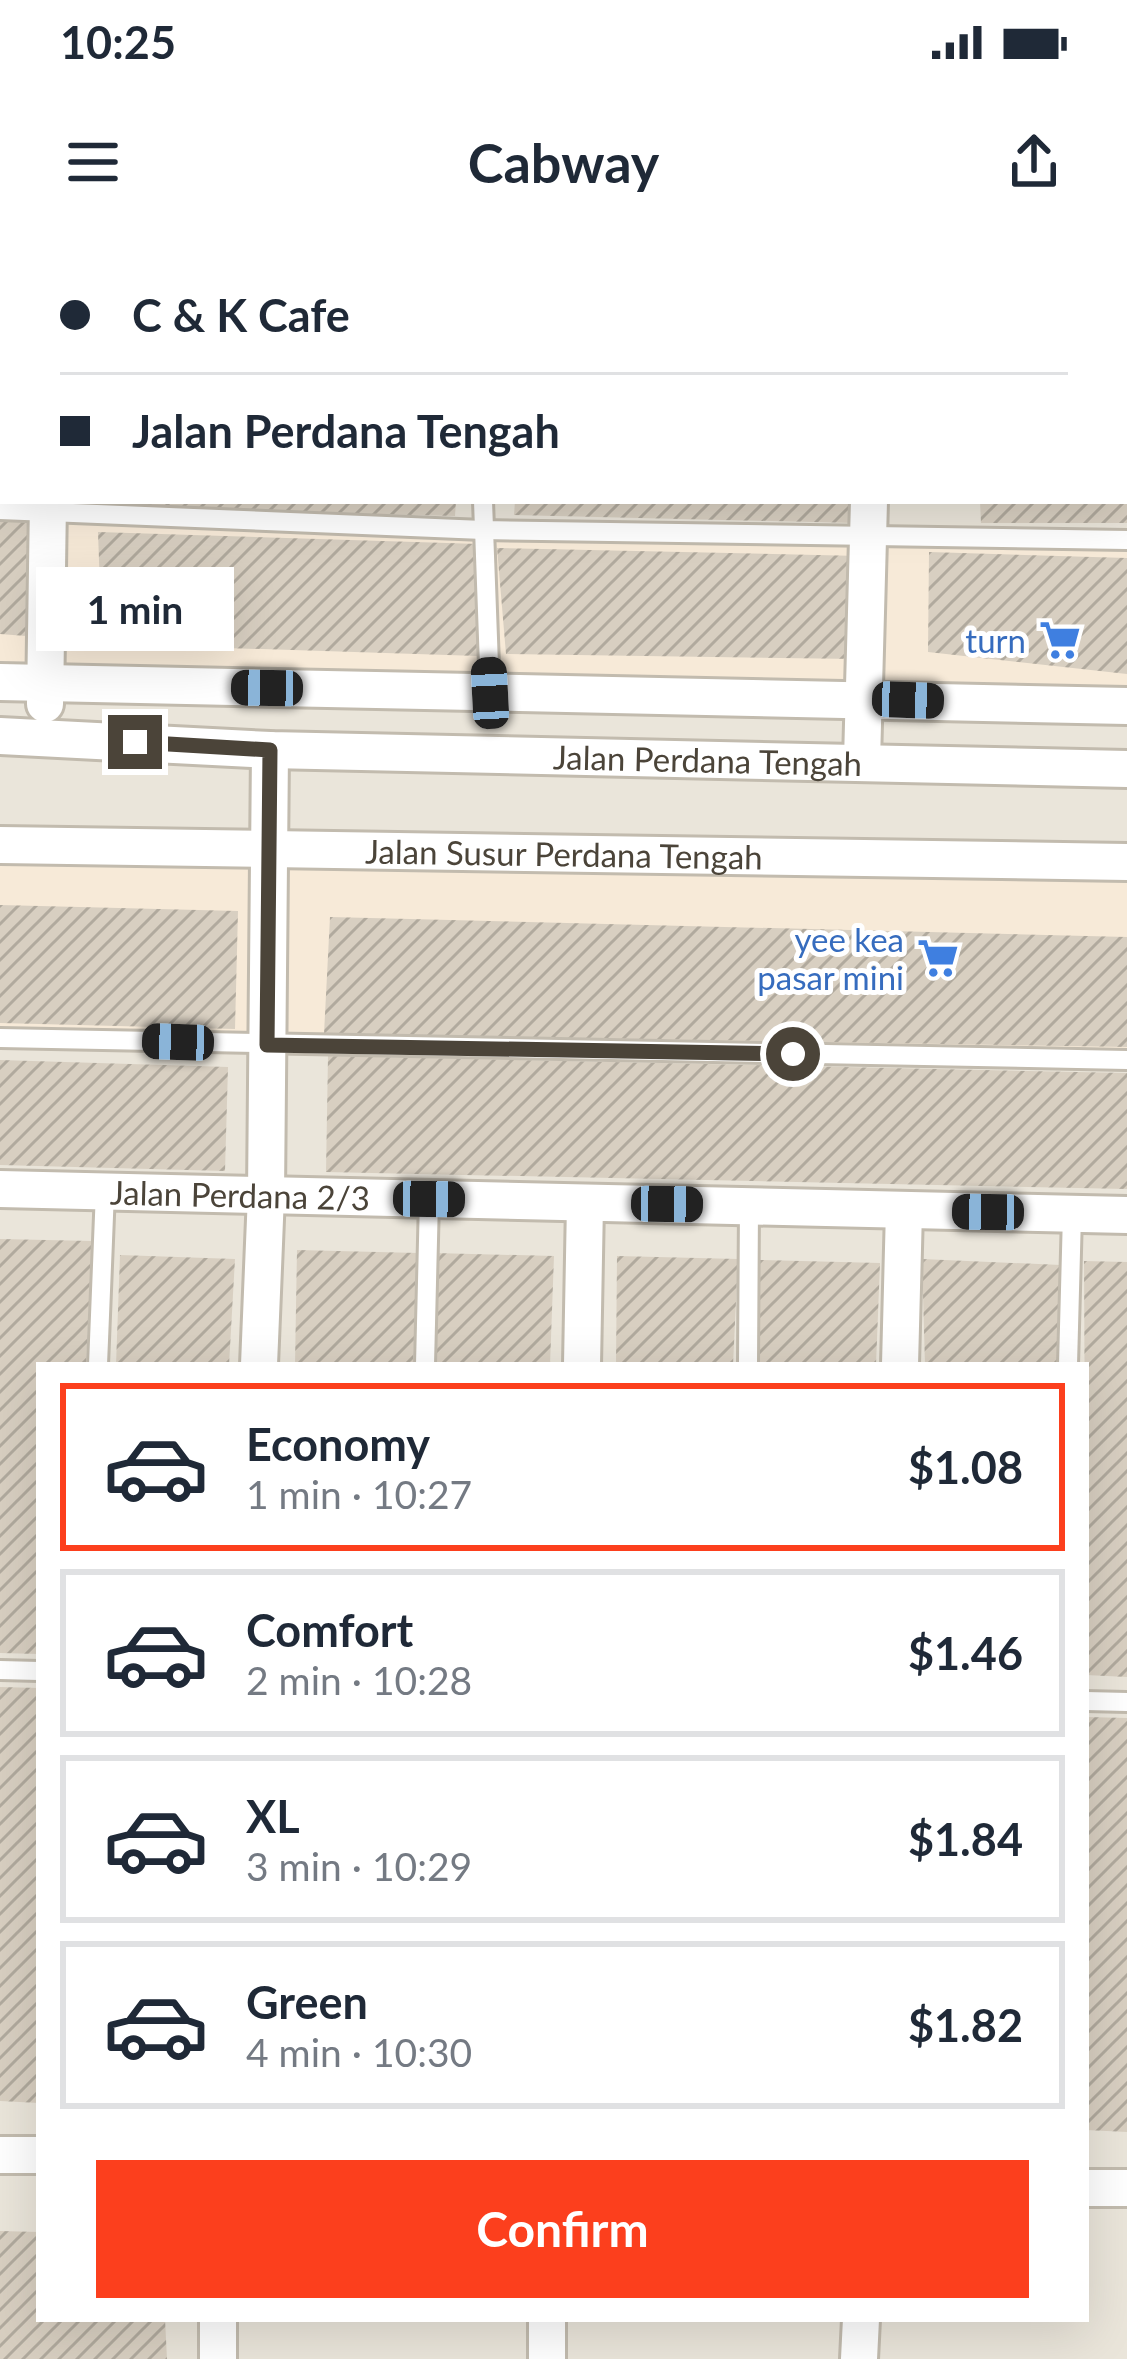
<!DOCTYPE html>
<html lang="en">
<head>
<meta charset="utf-8">
<style>
	body { margin:0; font-family:Lato,sans-serif; background:#f2f2f3; color:#1f2937; height:100vh; display:flex; flex-direction:column; font-size:45px; white-space:nowrap }
	* { box-sizing:border-box; margin:0 }
	p { font-size:39px; color:#747a83 }
	.icon { flex:none; width:66px; height:66px; fill:none; stroke:currentColor; stroke-width:2; stroke-linecap:round; stroke-linejoin:round }
	.map { position:relative; flex:1; overflow:hidden }
	.side { position:absolute; left:36px; top:1122px; width:1053px; height:960px; display:flex; flex-direction:column; background:#fff; border-radius:0px; box-shadow:0 12px 48px #0002 }
	.side>* { flex:none }
	.guide { position:absolute; left:0px; top:0px; width:1128px; height:264px; box-shadow:0 12px 48px #0002; display:grid; align-content:center; height:264px; padding:0 60px; background:#fff }
	.end { position:absolute; width:54px; height:54px; margin:-27px; border:15px solid #4b4439; background:#fff; box-shadow:0 0 0 6px #fff }
	.from { border-radius:50% }
	.bubble { position:absolute; height:84px; border-radius:0px; background:#fff; box-shadow:0 12px 48px #0002; font-size:39px; font-weight:700; line-height:84px; text-align:center }
	.car { position:absolute; width:36px; height:72px; margin:-36px -18px; border-radius:15px; box-shadow:0 0 9px 3px #0007; background:linear-gradient(#222 24%,#8ab4d8 0 40%,#222 0 76%,#8ab4d8 0 86%,#222 0) }
	.guide b { display:flex; align-items:center; gap:42px; height:114px; font-size:45px }
	.guide b+b { border-top:3px solid #e0e1e3 }
	.guide i { width:30px; height:30px; background:#1f2937 }
	ul { padding:21px 0 0; list-style:none }
	li { display:flex; align-items:center; gap:36px; height:168px; margin:0 24px 18px; padding:0 36px; border:6px solid #e0e1e3; border-radius:0px }
	li div { flex:1 }
	li b { display:block; font-size:45px }
	li em { font-style:normal; font-weight:700 }
	li.active { border-color:#fc3f1d }
	li>.icon { width:108px; height:108px; stroke-width:1.5 }
	.action { display:flex; gap:24px; margin-top:auto; padding:24px 60px }
	.action a { flex:1; height:138px; border-radius:0px; background:#fc3f1d; color:#fff; font-size:48px; font-weight:700; line-height:138px; text-align:center }
	.status { display:flex; justify-content:space-between; align-items:center; height:84px; padding:0 60px; background:#fff; direction:ltr }
	.status svg { height:33px; fill:currentColor }
	header { display:flex; justify-content:space-between; align-items:center; height:156px; padding:0 60px; background:#fff; font-size:54px; font-weight:700 }
	.map>svg:first-child { display:block }
	.residential { fill:#eae5da; fill-rule:evenodd }
	.commercial { fill:#f7ead8 }
	.building { fill:url(#building-hatch) }
	.lines { fill:none; stroke-linecap:round; stroke-linejoin:round }
	.service-casing { stroke:#c2bbae; stroke-width:24 }
	.minor-casing { stroke:#c2bbae; stroke-width:42 }
	.service { stroke:#fff; stroke-width:18 }
	.minor { stroke:#fff; stroke-width:36 }
	.route { stroke:#4b4439; stroke-width:15 }
	.labels { text-anchor:middle; dominant-baseline:central; stroke-width:10; stroke-linejoin:round; paint-order:stroke }
	.shop-label { font-size:33px; fill:#366cbe; stroke:#fff; text-anchor:end }
	.street-label { font-size:33px; fill:#4b4439; stroke:#fff }
</style>
</head>
<body>
<div class="status"><b>10:25</b><svg viewBox="0 0 49 12"><path d="M0 12V9h3v3zM5 12V6h3v6zM10 12V3h3v9zM15 12V0h3v12zM26 1h20v11H26zM47 4h2v5h-2z"/></svg></div>
<header><svg class="icon" aria-label="menu" viewBox="0 0 24 24"><path d="M4 6h16M4 12h16M4 18h16"/></svg>Cabway<svg class="icon" aria-label="share" viewBox="0 0 24 24"><path d="M12 15V3M7 8l5-5 5 5M5 13v7h14v-7"/></svg></header>
<div class="map">
<svg width="1127" height="2119" viewBox="0 0 1127 2119">
	<defs>
		<pattern id="building-hatch" width="6" height="6" patternUnits="userSpaceOnUse" patternTransform="scale(3)"><rect width="6" height="6" fill="#d8cfc1"/><path d="M-1 1l2-2M0 6l6-6M5 7l2-2" fill="none" stroke="#b1aa9e"/></pattern>
	</defs>
	<rect width="100%" height="100%" fill="#f6f3ec"/>
	<path class="residential" d="M0,0H1127V2119H0ZM3,3H1125V261H3ZM39,1125H1086V2079H39Z"/>
	<g class="commercial">
		<path d="M0,261L498,281L1127,291V478L0,454Z"/>
		<path d="M0,591L1127,607V828L0,806Z"/>
	</g>
	<g class="building">
		<path d="M120,261H456L455,276L120,268Z"/>
		<path d="M515,261H855L854,283L514,275Z"/>
		<path d="M980,261H1127V283H981Z"/>
		<path d="M0,278L35,279L39,397L0,394Z"/>
		<path d="M98,292L479,304L478,416L102,404Z"/>
		<path d="M497,308L861,316L856,419L506,414Z"/>
		<path d="M929,312L1127,318V434L928,412Z"/>
		<path d="M0,665L238,671L235,789L0,783Z"/>
		<path d="M330,677L1127,697V807L324,794Z"/>
		<path d="M328,816L1127,833V949L326,932Z"/>
		<path d="M0,820L228,827L225,931L0,925Z"/>
		<path d="M0,999L92,1001L86,1125H39V1414L0,1413Z"/>
		<path d="M297,1010L418,1013L413,1125H295Z"/>
		<path d="M434,1013L554,1016L550,1125H432Z"/>
		<path d="M120,1015L235,1019L229,1125H116Z"/>
		<path d="M617,1016L738,1019L733,1125H616Z"/>
		<path d="M922,1019L1061,1025L1057,1125H925Z"/>
		<path d="M760,1020L880,1023L876,1125H759Z"/>
		<path d="M1084,1021L1127,1022V1437L1086,1435Z"/>
		<path d="M0,1447L39,1448V1863L0,1861Z"/>
		<path d="M1086,1477L1127,1478V1892L1086,1890Z"/>
		<path d="M0,1991L39,1992V2079H165L167,2119H0Z"/>
	</g>
	<g class="lines">
		<g class="service-casing">
			<g id="service">
				<path d="M483,3V0"/>
				<path d="M483,261L490,453"/>
				<path d="M0,270L483,290L1127,300"/>
				<path d="M0,798L1127,820"/>
				<path d="M98,1125L105,951"/>
				<path d="M425,1125L429,959"/>
				<path d="M748,1125L749,966"/>
				<path d="M1068,1125L1072,974"/>
				<path d="M0,1430L39,1431"/>
				<path d="M1086,1461L1127,1462"/>
			</g>
		</g>
		<g class="minor-casing">
			<g id="minor">
				<path d="M52,3V0"/>
				<path d="M875,3V0"/>
				<path d="M0,114H3"/>
				<path d="M1125,135H1127"/>
				<path d="M0,442L1127,466"/>
				<path d="M45,464L48,261"/>
				<path id="s1" d="M0,496L270,510L1127,529"/>
				<path d="M862,521L869,261"/>
				<path id="s2" d="M0,605L1127,622"/>
				<path id="s3" d="M0,949L1127,975"/>
				<path d="M259,1125L266,955L270,510"/>
				<path d="M582,1125L585,963"/>
				<path d="M900,1125L904,970"/>
				<path d="M0,1915H39"/>
				<path d="M1086,1948H1127"/>
				<path d="M547,2079V2119"/>
				<path d="M218,2119V2079"/>
				<path d="M859,2119L861,2079"/>
			</g>
		</g>
		<use href="#service" class="service"/>
		<use href="#minor" class="minor"/>
	</g>
	<g class="lines">
		<path class="route" d="M135,502L270,510L267,805L793,814"/>
	</g>
	<defs>
		<g id="supermarket-bare" transform="scale(3.24)"><path d="M-6-5.5h2.5l.6 2H6L4.5 2H-2.5L-4.4-4H-6ZM-1.5 3.2a1.3 1.3 0 1 0 .1 0ZM3 3.2a1.3 1.3 0 1 0 .1 0Z" fill="#3f7fe0" stroke="#fff" stroke-width="2.5" paint-order="stroke"/></g>
	</defs>
	<g fill-rule="evenodd">
		<use href="#supermarket-bare" x="1060" y="400"/>
		<use href="#supermarket-bare" x="938" y="718"/>
	</g>
	<g class="labels">
		<g class="shop-label">
			<text x="1026" y="400">turn</text>
			<text x="904" y="699">yee kea<tspan x="904" dy="38">pasar mini</tspan></text>
		</g>
		<g class="street-label">
			<text stroke="none"><textPath href="#s1" startOffset="708">Jalan Perdana Tengah</textPath></text>
			<text stroke="none"><textPath href="#s2" startOffset="564">Jalan Susur Perdana Tengah</textPath></text>
			<text stroke="none"><textPath href="#s3" startOffset="240">Jalan Perdana 2/3</textPath></text>
		</g>
	</g>
</svg>
<i class="end from" style="left:793px;top:814px"></i>
<i class="end" style="left:135px;top:502px"></i>
<div class="bubble" style="left:36px;top:327px;width:198px">1 min</div>
<i class="car" style="left:267px;top:448px;rotate:271deg"></i>
<i class="car" style="left:490px;top:453px;rotate:357deg"></i>
<i class="car" style="left:908px;top:460px;rotate:92deg"></i>
<i class="car" style="left:178px;top:802px;rotate:272deg"></i>
<i class="car" style="left:429px;top:959px;rotate:91deg"></i>
<i class="car" style="left:667px;top:964px;rotate:91deg"></i>
<i class="car" style="left:988px;top:972px;rotate:271deg"></i>
<div class="guide">
<b><i class="from"></i>C &amp; K Cafe</b>
<b><i></i>Jalan Perdana Tengah</b>
</div>
<section class="side">
<ul>
<li class="active"><svg class="icon" aria-label="car" viewBox="0 0 24 24"><path d="M5 17H2v-5l4-1 3-4h7l3 4 3 1v5h-3M9 17h6M6 11h13"/><circle cx="7" cy="17" r="2"/><circle cx="17" cy="17" r="2"/></svg><div><b>Economy</b><p>1 min · 10:27</p></div><em>$1.08</em></li>
<li><svg class="icon" aria-label="car" viewBox="0 0 24 24"><path d="M5 17H2v-5l4-1 3-4h7l3 4 3 1v5h-3M9 17h6M6 11h13"/><circle cx="7" cy="17" r="2"/><circle cx="17" cy="17" r="2"/></svg><div><b>Comfort</b><p>2 min · 10:28</p></div><em>$1.46</em></li>
<li><svg class="icon" aria-label="car" viewBox="0 0 24 24"><path d="M5 17H2v-5l4-1 3-4h7l3 4 3 1v5h-3M9 17h6M6 11h13"/><circle cx="7" cy="17" r="2"/><circle cx="17" cy="17" r="2"/></svg><div><b>XL</b><p>3 min · 10:29</p></div><em>$1.84</em></li>
<li><svg class="icon" aria-label="car" viewBox="0 0 24 24"><path d="M5 17H2v-5l4-1 3-4h7l3 4 3 1v5h-3M9 17h6M6 11h13"/><circle cx="7" cy="17" r="2"/><circle cx="17" cy="17" r="2"/></svg><div><b>Green</b><p>4 min · 10:30</p></div><em>$1.82</em></li>
</ul>
<div class="action"><a>Confirm</a></div>
</section>
</div>
</body>
</html>
